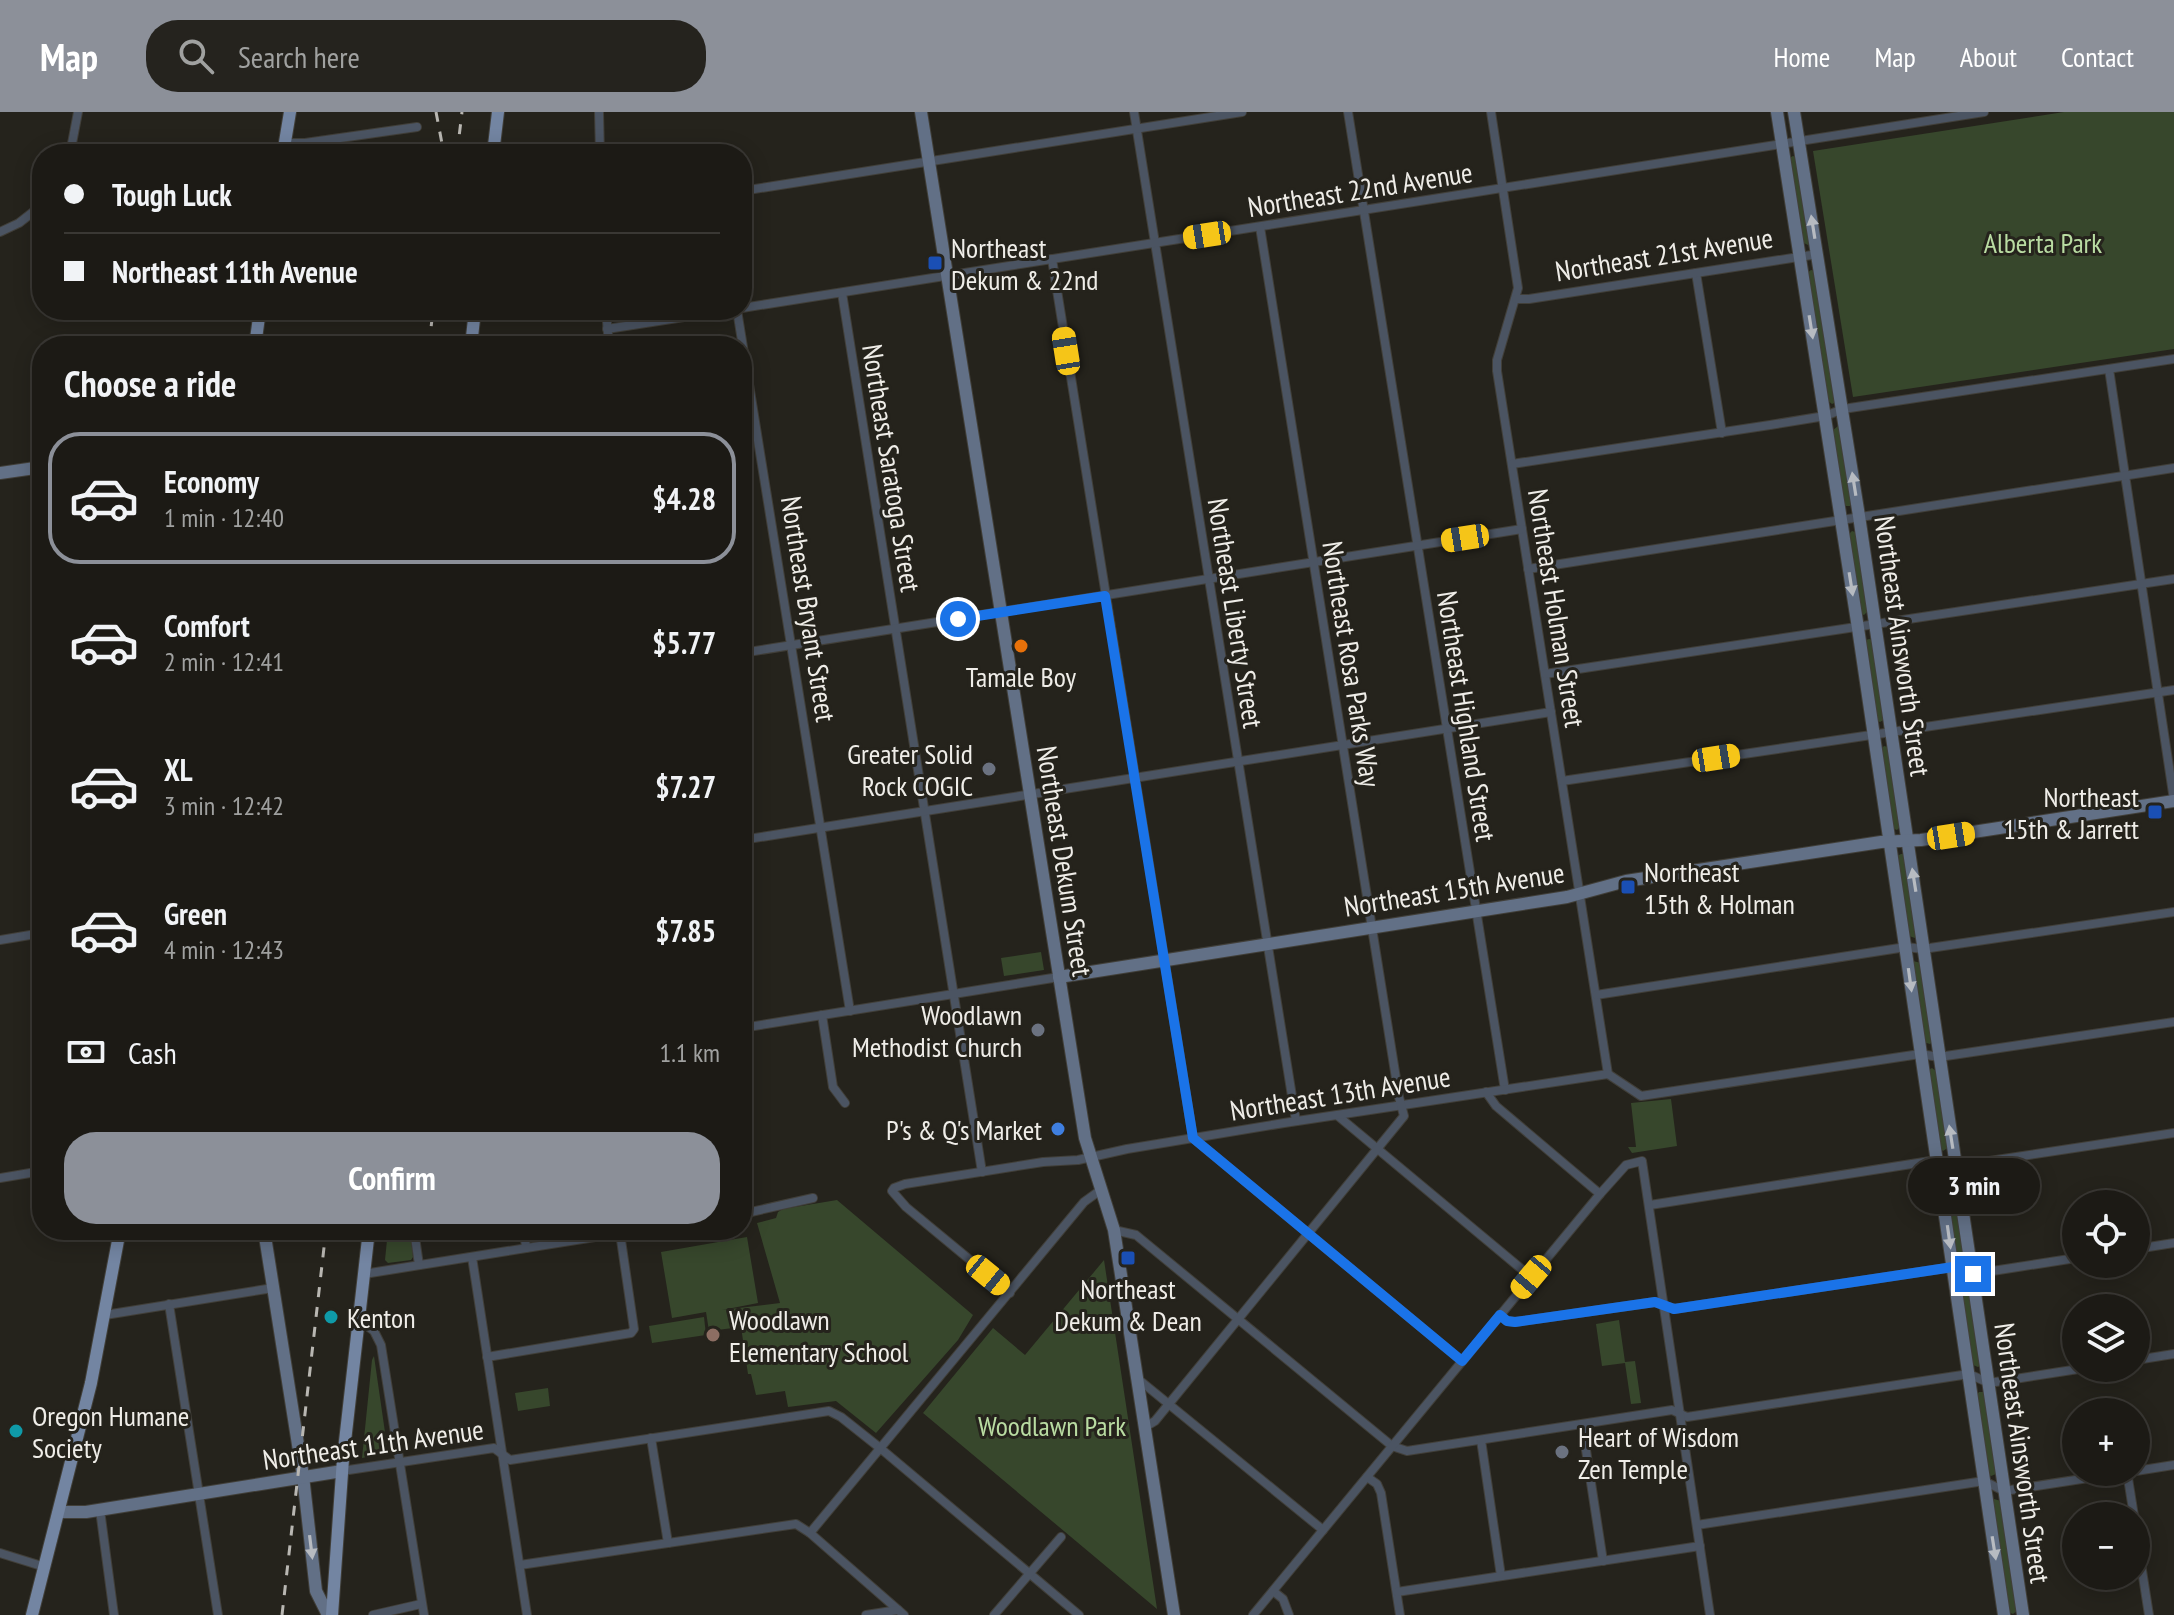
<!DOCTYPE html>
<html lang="en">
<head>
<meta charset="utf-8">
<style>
	body { margin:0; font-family:"PT Sans Narrow",sans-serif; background:#25231e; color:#f1f3f6; height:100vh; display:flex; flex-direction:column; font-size:30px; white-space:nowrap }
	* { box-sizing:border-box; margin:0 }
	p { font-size:26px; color:#a0a1a0 }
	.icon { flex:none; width:44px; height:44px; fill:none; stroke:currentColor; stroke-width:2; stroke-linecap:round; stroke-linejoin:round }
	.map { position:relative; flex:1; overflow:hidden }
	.side { position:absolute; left:32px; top:224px; width:720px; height:904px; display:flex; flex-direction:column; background:#1c1a15; border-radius:32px; box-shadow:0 4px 20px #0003,0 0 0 2px #3a3834 }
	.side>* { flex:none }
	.top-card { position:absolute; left:32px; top:32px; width:720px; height:176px; border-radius:32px; box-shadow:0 4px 20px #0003,0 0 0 2px #3a3834; display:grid; align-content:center; height:176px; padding:0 32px; background:#1c1a15 }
	.fabs { position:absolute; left:2062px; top:1078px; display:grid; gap:16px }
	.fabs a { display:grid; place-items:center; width:88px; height:88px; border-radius:50%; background:#1c1a15; box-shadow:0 4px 20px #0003,0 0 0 2px #3a3834; font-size:40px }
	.end { position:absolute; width:36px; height:36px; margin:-18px; border:10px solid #1a73e8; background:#fff; box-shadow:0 0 0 4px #fff }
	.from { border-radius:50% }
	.bubble { position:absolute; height:56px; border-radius:28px; background:#1c1a15; box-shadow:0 4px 20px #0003,0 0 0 2px #3a3834; font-size:26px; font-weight:800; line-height:56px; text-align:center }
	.car { position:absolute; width:24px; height:48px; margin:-24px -12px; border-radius:10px; box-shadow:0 0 6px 2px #0007; background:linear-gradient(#f5c518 24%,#345 0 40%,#f5c518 0 76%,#345 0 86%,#f5c518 0) }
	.top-card b { display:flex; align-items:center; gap:28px; height:76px; font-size:30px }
	.top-card b+b { border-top:2px solid #3a3834 }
	.top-card i { width:20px; height:20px; background:#f1f3f6 }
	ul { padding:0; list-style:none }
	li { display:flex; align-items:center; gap:24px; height:132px; margin:0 16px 12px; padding:0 16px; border:4px solid transparent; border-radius:32px }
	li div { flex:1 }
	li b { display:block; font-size:30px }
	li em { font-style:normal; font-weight:800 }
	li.selected { border-color:#8c9099 }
	li>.icon { width:72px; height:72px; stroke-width:1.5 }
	h2 { padding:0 32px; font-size:36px; line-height:96px }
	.pay { display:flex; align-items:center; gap:20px; height:88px; padding:0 32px; font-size:30px }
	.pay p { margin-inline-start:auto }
	.cta { display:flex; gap:16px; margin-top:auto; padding:16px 32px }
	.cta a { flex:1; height:92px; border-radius:32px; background:#8c9099; color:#fff; font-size:32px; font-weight:800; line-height:92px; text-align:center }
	header { display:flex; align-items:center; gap:48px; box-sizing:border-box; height:112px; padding:0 40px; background:#8c9099; color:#fff }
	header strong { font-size:38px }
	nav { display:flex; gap:44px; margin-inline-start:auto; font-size:28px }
	.search { width:560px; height:72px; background:#25231e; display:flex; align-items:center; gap:20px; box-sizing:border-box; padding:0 28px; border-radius:32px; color:#a0a1a0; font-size:30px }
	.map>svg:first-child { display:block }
	.green { fill:#37472c }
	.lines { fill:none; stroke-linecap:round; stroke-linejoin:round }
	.street-casing { stroke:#413f39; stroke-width:10 }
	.secondary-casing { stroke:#413f39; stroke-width:14 }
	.primary-casing { stroke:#413f39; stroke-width:14 }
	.street { stroke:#4b5462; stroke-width:8 }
	.secondary { stroke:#627086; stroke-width:12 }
	.primary { stroke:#7385a2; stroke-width:12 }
	.rail { stroke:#b9b7b2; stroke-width:3; stroke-dasharray:10 10; stroke-linecap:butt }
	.oneway { fill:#b7bbc1 }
	.route { stroke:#1a73e8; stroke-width:10 }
	.transit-dot { fill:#1a4fb4; stroke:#25231c; stroke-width:3 }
	.food-dot { fill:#e8710a; stroke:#25231c; stroke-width:3 }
	.worship-dot { fill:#6b7280; stroke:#25231c; stroke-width:3 }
	.shop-dot { fill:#3f7fe0; stroke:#25231c; stroke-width:3 }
	.culture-dot { fill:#0f9aa8; stroke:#25231c; stroke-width:3 }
	.education-dot { fill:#8d6e63; stroke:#25231c; stroke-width:3 }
	.labels { text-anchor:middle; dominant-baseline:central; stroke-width:6; stroke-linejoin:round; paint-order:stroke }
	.street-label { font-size:28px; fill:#efede8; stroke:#25231c }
	.park-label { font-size:28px; fill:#b9dca2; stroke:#25231c }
	.poi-label { font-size:28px; fill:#efede8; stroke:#25231c; text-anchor:start }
</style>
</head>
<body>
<header>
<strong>Map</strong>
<div class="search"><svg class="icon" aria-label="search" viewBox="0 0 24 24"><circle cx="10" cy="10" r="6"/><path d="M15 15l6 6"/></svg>Search here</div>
<nav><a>Home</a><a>Map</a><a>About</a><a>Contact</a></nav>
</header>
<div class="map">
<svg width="2174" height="1503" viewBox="0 0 2174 1503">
	<rect width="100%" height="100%" fill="#25231c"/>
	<g class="green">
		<path d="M2064,0H2174V237L1853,285L1813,39Z"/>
		<path d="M1793,44L1796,45L1810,131L1808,133L1802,130L1789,46Z"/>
		<path d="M1811,158L1815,159L1836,290L1832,292L1827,288L1807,161Z"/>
		<path d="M1838,314L1841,316L1852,389L1850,394H1846L1843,391L1832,319Z"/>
		<path d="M1852,419L1855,420L1869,498L1864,503L1861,502L1847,424Z"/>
		<path d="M1869,527L1873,528L1885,607L1880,610L1877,609L1866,528Z"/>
		<path d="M1884,634L1888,635L1901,714L1897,718L1892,716L1881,637Z"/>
		<path d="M1901,742H1904L1917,823L1915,826L1909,824L1897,744Z"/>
		<path d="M1041,840L1044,858L1004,864L1001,846Z"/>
		<path d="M1913,849L1921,851L1933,929L1930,932L1923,930Z"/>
		<path d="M1932,956L1937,960L1949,1035L1943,1039L1939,1035L1929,958Z"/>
		<path d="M1671,987L1677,1034L1632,1041L1628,1035H1636L1631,991Z"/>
		<path d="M1949,1064L1952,1065L1966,1145L1962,1148L1956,1147L1944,1069Z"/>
		<path d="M837,1088L973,1203L958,1228L876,1321L836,1289L788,1295L785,1279L756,1283L751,1262H748L741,1215L709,1219L706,1200L672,1206L661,1140L747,1125L758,1191L722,1198L780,1191L757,1111L776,1106L778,1100L783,1097Z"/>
		<path d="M388,1118H410L413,1145L411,1148L388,1151L385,1148Z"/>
		<path d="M1104,1148L1157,1497L923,1301L993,1216L1025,1243Z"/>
		<path d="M1966,1172L1969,1173L1981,1253L1978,1255L1973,1253L1961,1176Z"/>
		<path d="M704,1205L706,1223L652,1231L649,1214Z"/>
		<path d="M1619,1208L1625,1250L1635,1249L1641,1291L1631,1292L1625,1251L1602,1254L1596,1212Z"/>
		<path d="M374,1244L388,1341L362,1346L372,1248Z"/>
		<path d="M548,1276L550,1294L518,1299L515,1281Z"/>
		<path d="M1979,1280H1985L1996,1362L1991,1364L1988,1362L1976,1284Z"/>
		<path d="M1994,1387L2001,1389L2018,1498L2013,1502L2008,1500L1992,1389Z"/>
	</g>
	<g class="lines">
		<g class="street-casing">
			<g id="street">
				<path d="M599,0L600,42"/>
				<path d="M1134,0L1296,1009"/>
				<path d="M1348,0L1505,978"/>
				<path d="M1491,0L1518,176L1497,248V259L1608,962L1641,984L1920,942L1939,945L2174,910"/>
				<path d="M285,31H305L417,15"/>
				<path d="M70,42L78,0"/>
				<path d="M742,79L1242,0"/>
				<path d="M0,120L19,111L42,93"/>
				<path d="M1052,147L1193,1026L1462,1249"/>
				<path d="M1696,161L1722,321"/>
				<path d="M842,181L982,1060"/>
				<path d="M1516,187H1529L1818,142"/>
				<path d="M742,196L1984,0"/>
				<path d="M606,198L609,234"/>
				<path d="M737,198L850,899"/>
				<path d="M607,217L729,198"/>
				<path d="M2109,257L2174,688"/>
				<path d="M1512,352L1770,313L1825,304L1843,297L2174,247"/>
				<path d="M1528,457L2174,356"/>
				<path d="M742,541L1522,417"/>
				<path d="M1545,562L2174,467"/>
				<path d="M1562,669L2174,578"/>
				<path d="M742,728L1551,600"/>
				<path d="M0,828L42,821"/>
				<path d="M1596,883L1906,835L1923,837L2174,800"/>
				<path d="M822,903L833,975L845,991"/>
				<path d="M742,916L1059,865"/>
				<path d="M1486,980L1496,994L1600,1082"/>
				<path d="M1338,1004L1531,1165"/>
				<path d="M0,1066L42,1059"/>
				<path d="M742,1087L744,1101"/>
				<path d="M1650,1093L1937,1048L1956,1054L2174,1021"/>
				<path d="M742,1102L813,1086"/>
				<path d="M414,1118L419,1153"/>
				<path d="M524,1118L526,1136"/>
				<path d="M1114,1118L1136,1123L1392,1334L1407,1339L1672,1298L1687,1305L1969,1262L1989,1271L2085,1256"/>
				<path d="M2136,1137L2174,1131"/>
				<path d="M472,1145L527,1503"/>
				<path d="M364,1162L639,1118"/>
				<path d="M1010,1181L906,1095L892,1079L894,1076L905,1072L1043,1050L1078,1048L1127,1037L1284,1011L1608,962"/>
				<path d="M169,1192L218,1503"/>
				<path d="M105,1203L273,1176"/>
				<path d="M1500,1203L1507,1209L1515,1210L1655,1190L1674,1197L1953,1155L1973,1162L2076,1146"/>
				<path d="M358,1207L374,1219L381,1233L424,1503"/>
				<path d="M487,1245L631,1221L634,1217L620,1121"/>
				<path d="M2136,1248L2174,1242"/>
				<path d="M1138,1267L1323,1418"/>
				<path d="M1582,1312L1603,1449"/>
				<path d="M1145,1315L1155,1309L1404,1004L1399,985L1260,115"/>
				<path d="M651,1326L668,1431"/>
				<path d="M1481,1328L1501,1464"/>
				<path d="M342,1359L494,1336L510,1348L829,1299L841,1305L880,1336L1079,1503"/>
				<path d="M2136,1359L2174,1353"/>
				<path d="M2127,1360L2134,1404"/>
				<path d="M1367,1365L1377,1372L1381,1381L1400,1503"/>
				<path d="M100,1398L114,1503"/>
				<path d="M1697,1413L1984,1369L2004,1379L2127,1360"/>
				<path d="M2136,1420L2149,1503"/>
				<path d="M810,1421L1084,1090L1102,1077"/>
				<path d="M0,1441L45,1455"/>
				<path d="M520,1453L796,1412L810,1421L904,1503"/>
				<path d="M1273,1479L1283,1487L1289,1503"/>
				<path d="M1397,1480L1700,1434"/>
				<path d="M373,1503L421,1492"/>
				<path d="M866,1503L898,1498"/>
				<path d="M994,1503L1061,1425"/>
				<path d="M1253,1503L1600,1082L1626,1053L1642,1049L1710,1503"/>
			</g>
		</g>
		<g class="secondary-casing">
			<g id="secondary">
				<path d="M921,0L1085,1026L1114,1118L1174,1503"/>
				<path d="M1777,0L1858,516L2004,1503"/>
				<path d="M1794,0L1859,404L2023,1503"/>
				<path d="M0,361L42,355"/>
				<path d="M1059,865L1567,785L1626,769L1881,730L1921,728L2174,689"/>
				<path d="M264,1118L303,1364L316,1479L328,1503"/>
				<path d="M59,1400H86L342,1359"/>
			</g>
		</g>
		<g class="primary-casing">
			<g id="primary">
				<path d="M283,42L290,0"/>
				<path d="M493,42L498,0"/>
				<path d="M255,234L260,198"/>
				<path d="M471,234L475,198"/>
				<path d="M32,1503L91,1271L120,1118"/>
				<path d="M332,1503L343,1347L369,1118"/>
			</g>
		</g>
		<use href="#street" class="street"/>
		<use href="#secondary" class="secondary"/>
		<use href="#primary" class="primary"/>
		<g class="rail">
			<path d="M436,0L444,42"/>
			<path d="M457,42L462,0"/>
			<path d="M429,234L433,198"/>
			<path d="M282,1503L326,1118"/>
		</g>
	</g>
	<defs><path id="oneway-solid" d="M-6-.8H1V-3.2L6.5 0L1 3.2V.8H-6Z" transform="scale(2)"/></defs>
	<g class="oneway">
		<use href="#oneway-solid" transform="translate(1813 115) rotate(-99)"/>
		<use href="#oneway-solid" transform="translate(1811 215) rotate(81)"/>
		<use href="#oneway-solid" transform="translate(1854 372) rotate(-99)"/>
		<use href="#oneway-solid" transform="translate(1851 472) rotate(81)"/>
		<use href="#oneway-solid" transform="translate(1914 768) rotate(-99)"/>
		<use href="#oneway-solid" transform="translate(1910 868) rotate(82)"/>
		<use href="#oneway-solid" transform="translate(1951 1025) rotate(-99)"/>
		<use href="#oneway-solid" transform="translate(1949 1125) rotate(82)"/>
		<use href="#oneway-solid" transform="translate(311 1435) rotate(83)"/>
		<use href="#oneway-solid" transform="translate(1994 1436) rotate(81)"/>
	</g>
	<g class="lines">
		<path class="route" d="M958,507L1105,484L1193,1026L1462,1249L1500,1203L1507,1209L1515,1210L1655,1190L1674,1197L1953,1155L1973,1162"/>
	</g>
	<g class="transit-dot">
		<rect x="927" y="143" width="16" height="16" rx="4"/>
		<rect x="2147" y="692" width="16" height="16" rx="4"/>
		<rect x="1620" y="767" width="16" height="16" rx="4"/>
		<rect x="1120" y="1138" width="16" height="16" rx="4"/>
	</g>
	<circle class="food-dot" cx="1021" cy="534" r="8"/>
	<g class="worship-dot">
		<circle cx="989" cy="657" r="8"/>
		<circle cx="1038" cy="918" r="8"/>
		<circle cx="1562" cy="1340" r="8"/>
	</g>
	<circle class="shop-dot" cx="1058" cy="1017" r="8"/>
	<g class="culture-dot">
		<circle cx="331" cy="1205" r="8"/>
		<circle cx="16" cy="1319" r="8"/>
	</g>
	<circle class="education-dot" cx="713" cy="1223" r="8"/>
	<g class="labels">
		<g class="street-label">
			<text transform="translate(1360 77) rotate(-9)">Northeast 22nd Avenue</text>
			<text transform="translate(1664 142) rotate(-9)">Northeast 21st Avenue</text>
			<text transform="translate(892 356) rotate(81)">Northeast Saratoga Street</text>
			<text transform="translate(1557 496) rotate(81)">Northeast Holman Street</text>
			<text transform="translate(809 497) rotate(81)">Northeast Bryant Street</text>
			<text transform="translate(1236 501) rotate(81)">Northeast Liberty Street</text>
			<text transform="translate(1903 534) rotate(82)">Northeast Ainsworth Street</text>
			<text transform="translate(1352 552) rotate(81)">Northeast Rosa Parks Way</text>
			<text transform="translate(1467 604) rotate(81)">Northeast Highland Street</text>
			<text transform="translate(1065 749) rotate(81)">Northeast Dekum Street</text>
			<text transform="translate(1454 777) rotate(-9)">Northeast 15th Avenue</text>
			<text transform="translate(1340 981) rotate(-9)">Northeast 13th Avenue</text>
			<text transform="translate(373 1332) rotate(-8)">Northeast 11th Avenue</text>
			<text transform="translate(2023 1341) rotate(82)">Northeast Ainsworth Street</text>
		</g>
		<g class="park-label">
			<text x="2043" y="130">Alberta Park</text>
			<text x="1052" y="1313">Woodlawn Park</text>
		</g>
		<g class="poi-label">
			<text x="951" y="135">Northeast<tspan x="951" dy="32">Dekum &amp; 22nd</tspan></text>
			<text x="1021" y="564" text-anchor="middle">Tamale Boy</text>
			<text x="973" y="641" text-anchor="end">Greater Solid<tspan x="973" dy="32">Rock COGIC</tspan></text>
			<text x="2139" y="684" text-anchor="end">Northeast<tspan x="2139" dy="32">15th &amp; Jarrett</tspan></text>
			<text x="1644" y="759">Northeast<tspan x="1644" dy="32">15th &amp; Holman</tspan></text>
			<text x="1022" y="902" text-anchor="end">Woodlawn<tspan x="1022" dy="32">Methodist Church</tspan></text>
			<text x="1042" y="1017" text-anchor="end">P's &amp; Q's Market</text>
			<text x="1128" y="1176" text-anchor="middle">Northeast<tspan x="1128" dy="32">Dekum &amp; Dean</tspan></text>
			<text x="347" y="1205">Kenton</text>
			<text x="729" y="1207">Woodlawn<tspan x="729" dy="32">Elementary School</tspan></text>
			<text x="32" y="1303">Oregon Humane<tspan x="32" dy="32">Society</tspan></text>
			<text x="1578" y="1324">Heart of Wisdom<tspan x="1578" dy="32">Zen Temple</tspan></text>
		</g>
	</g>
</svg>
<div class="fabs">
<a><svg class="icon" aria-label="locate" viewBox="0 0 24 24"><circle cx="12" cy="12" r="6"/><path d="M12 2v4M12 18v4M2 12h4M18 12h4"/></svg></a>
<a><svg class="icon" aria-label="layers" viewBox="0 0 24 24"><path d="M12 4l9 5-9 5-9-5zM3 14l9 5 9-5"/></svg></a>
<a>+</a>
<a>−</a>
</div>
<i class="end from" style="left:958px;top:507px"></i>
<i class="end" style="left:1973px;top:1162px"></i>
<div class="bubble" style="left:1908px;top:1046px;width:132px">3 min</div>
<i class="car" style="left:1207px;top:123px;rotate:261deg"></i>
<i class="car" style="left:1066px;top:239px;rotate:351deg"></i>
<i class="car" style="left:1465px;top:426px;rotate:261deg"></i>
<i class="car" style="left:1716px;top:646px;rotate:81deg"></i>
<i class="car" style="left:1951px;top:724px;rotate:81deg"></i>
<i class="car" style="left:988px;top:1163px;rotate:129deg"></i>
<i class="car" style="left:1531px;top:1165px;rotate:220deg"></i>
<div class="top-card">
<b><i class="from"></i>Tough Luck</b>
<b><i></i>Northeast 11th Avenue</b>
</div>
<section class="side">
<h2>Choose a ride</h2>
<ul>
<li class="selected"><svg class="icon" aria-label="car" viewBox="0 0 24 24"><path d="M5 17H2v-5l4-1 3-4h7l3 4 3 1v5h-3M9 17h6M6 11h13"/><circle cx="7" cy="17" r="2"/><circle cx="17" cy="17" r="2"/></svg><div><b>Economy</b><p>1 min · 12:40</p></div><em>$4.28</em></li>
<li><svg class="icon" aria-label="car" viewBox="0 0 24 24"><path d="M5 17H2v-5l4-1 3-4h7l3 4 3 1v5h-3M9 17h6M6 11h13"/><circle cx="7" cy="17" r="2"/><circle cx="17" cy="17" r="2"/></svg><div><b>Comfort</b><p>2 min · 12:41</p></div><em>$5.77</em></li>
<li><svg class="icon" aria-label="car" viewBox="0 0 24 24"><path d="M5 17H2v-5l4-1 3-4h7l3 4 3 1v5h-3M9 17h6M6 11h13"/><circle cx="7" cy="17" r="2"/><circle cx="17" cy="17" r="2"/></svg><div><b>XL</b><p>3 min · 12:42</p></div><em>$7.27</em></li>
<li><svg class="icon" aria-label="car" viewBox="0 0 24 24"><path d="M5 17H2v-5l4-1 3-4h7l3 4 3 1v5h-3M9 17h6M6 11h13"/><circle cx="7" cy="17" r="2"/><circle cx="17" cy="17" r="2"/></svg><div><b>Green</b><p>4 min · 12:43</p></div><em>$7.85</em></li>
</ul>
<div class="pay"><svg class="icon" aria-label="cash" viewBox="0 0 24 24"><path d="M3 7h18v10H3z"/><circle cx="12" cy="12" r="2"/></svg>Cash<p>1.1 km</p></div>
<div class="cta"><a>Confirm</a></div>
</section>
</div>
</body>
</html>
